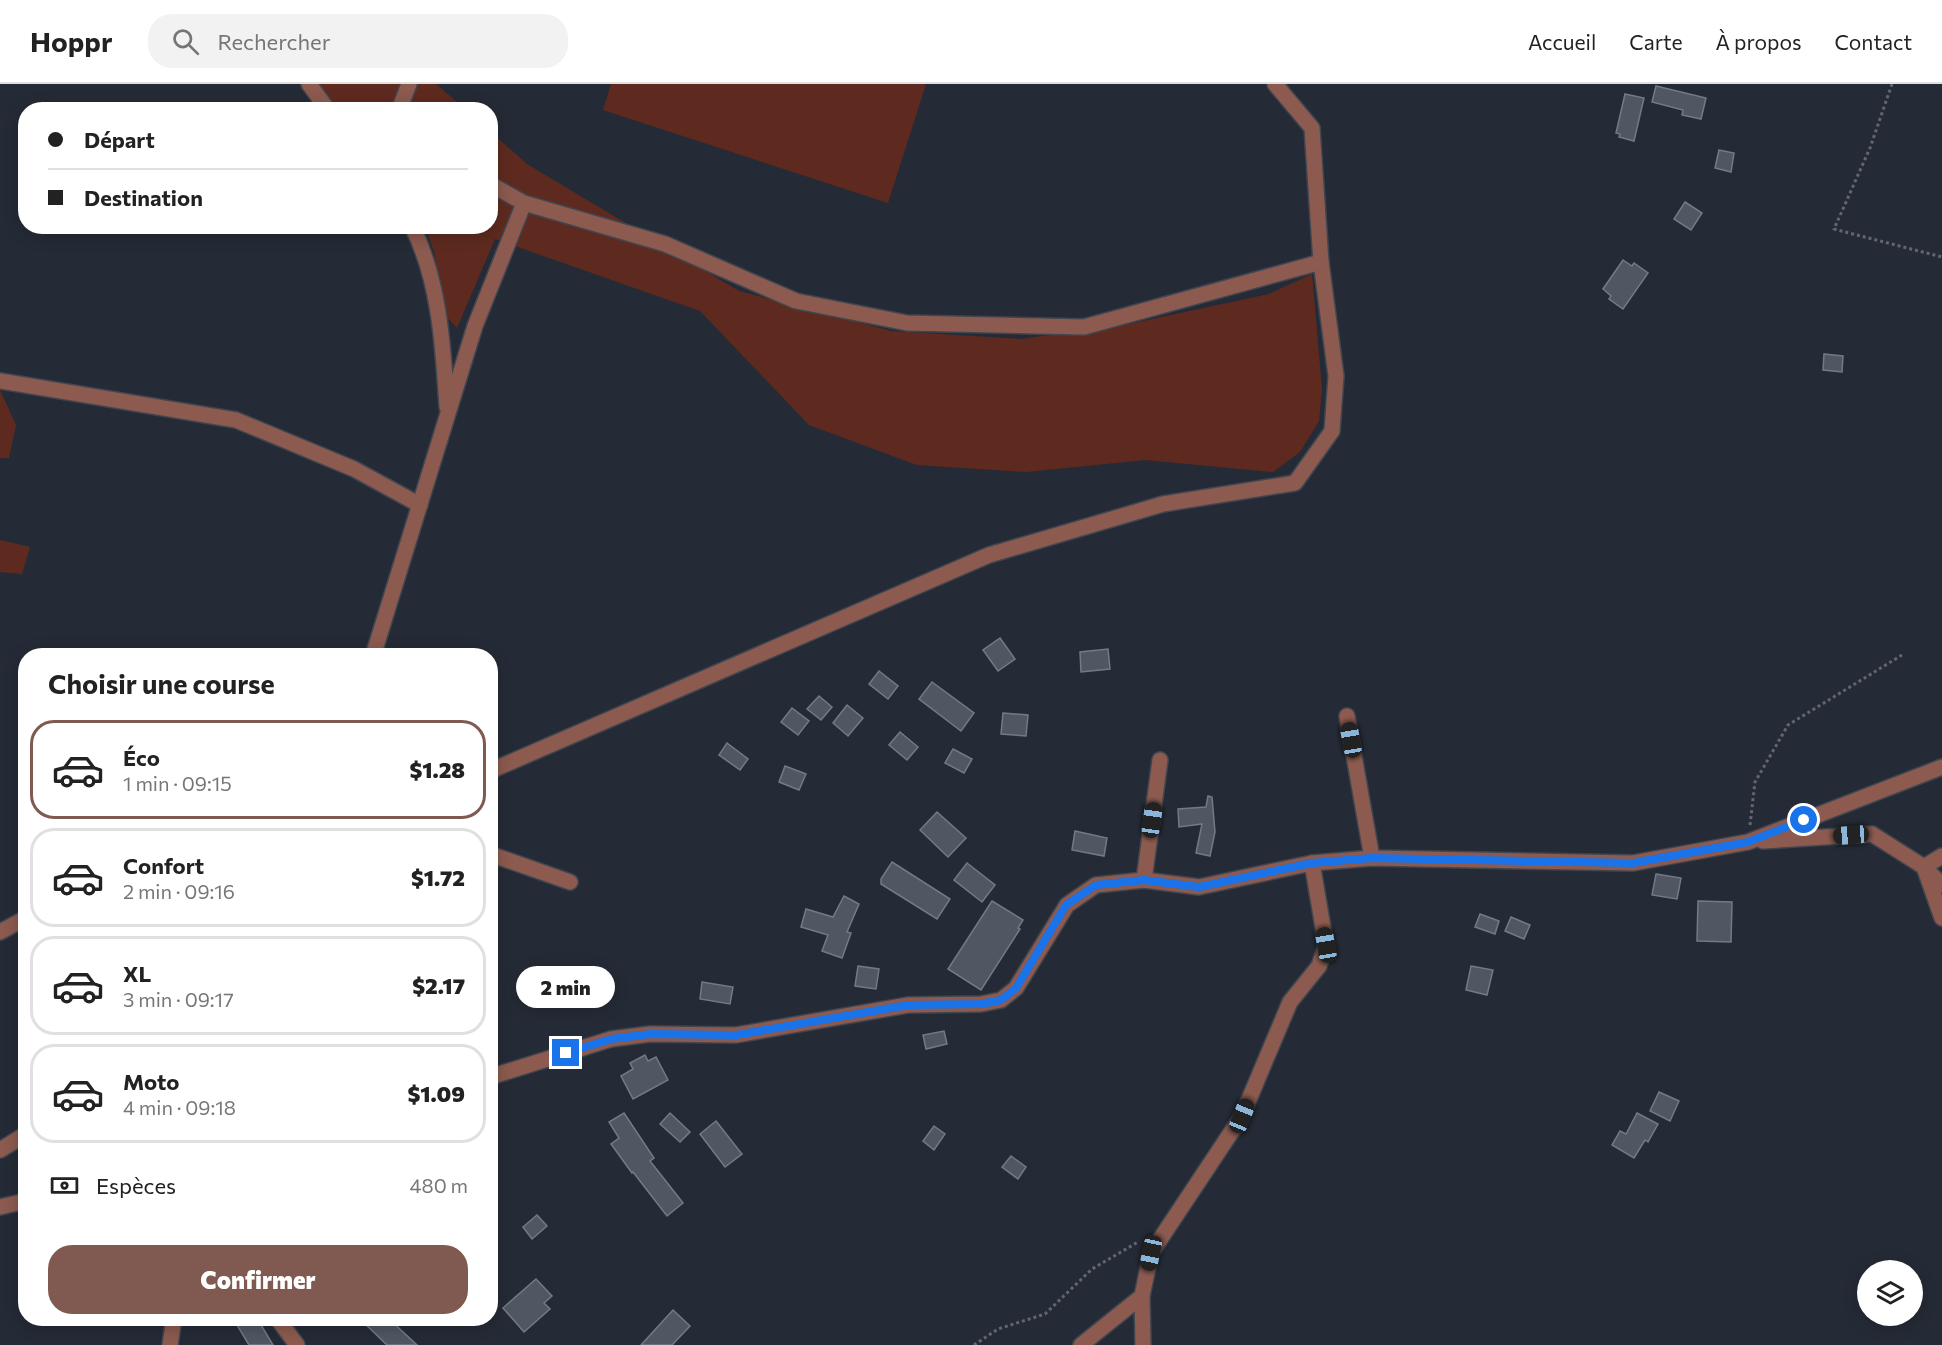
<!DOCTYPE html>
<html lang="fr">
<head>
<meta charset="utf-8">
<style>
	body { margin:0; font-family:Commissioner,sans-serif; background:#f2f2f2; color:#222; height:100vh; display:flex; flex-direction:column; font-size:22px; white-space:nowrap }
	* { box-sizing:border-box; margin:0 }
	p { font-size:20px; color:#767676 }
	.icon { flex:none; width:33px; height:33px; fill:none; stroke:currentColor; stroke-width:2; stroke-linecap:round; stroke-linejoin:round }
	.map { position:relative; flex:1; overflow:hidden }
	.sheet { position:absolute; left:18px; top:564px; width:480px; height:678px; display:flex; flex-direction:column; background:#fff; border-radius:24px; box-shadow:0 3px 15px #0003 }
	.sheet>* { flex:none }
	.guide { position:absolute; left:18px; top:18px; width:480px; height:132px; border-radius:24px; box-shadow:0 3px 15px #0003; display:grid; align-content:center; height:132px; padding:0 30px; background:#fff }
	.controls { position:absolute; left:1857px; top:1176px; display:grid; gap:12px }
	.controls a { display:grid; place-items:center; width:66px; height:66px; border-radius:50%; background:#fff; box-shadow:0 3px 15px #0003; font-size:30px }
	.end { position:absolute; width:27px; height:27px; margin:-14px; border:8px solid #1a73e8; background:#fff; box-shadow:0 0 0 3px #fff }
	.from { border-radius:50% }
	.bubble { position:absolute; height:42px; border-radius:21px; background:#fff; box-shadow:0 3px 15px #0003; font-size:20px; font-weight:800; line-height:42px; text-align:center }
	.car { position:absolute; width:18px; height:36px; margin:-18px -9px; border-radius:8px; box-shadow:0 0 4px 2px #0007; background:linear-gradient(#222 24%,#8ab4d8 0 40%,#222 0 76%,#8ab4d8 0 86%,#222 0) }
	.guide b { display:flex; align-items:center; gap:21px; height:57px; font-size:22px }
	.guide b+b { border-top:2px solid #e0e0e0 }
	.guide i { width:15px; height:15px; background:#222 }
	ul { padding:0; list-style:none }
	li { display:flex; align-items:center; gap:18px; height:99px; margin:0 12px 9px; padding:0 18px; border:3px solid #e0e0e0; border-radius:24px }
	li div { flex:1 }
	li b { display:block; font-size:22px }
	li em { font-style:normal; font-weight:800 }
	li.on { border-color:#805a51 }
	li>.icon { width:54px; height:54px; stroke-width:1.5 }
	h2 { padding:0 30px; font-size:27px; line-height:72px }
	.pay { display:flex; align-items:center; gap:15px; height:66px; padding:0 30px; font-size:22px }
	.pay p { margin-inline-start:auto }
	.button { display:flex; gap:12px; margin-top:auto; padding:12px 30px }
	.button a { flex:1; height:69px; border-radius:24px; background:#805a51; color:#fff; font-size:24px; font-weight:800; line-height:69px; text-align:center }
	header { display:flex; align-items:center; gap:36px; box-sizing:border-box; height:84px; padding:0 30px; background:#fff; border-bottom:2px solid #e0e0e0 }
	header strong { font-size:28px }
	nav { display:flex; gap:33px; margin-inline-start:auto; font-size:21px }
	.search { width:420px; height:54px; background:#f2f2f2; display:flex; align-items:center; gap:15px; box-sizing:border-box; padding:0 21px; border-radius:24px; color:#767676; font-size:22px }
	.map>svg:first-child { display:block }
	.green { fill:#5e2a1f }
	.building { fill:#505763; stroke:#737a87; stroke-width:1.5 }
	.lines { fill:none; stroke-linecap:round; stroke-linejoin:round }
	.minor-casing { stroke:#404650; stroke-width:18 }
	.path { stroke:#616670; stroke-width:3; stroke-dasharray:3 3; stroke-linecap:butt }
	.minor { stroke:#8c5a4e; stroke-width:15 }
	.route { stroke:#1a73e8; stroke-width:8 }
</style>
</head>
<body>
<header>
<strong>Hoppr</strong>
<div class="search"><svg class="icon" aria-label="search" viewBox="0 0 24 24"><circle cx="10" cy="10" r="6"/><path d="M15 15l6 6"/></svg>Rechercher</div>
<nav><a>Accueil</a><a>Carte</a><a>À propos</a><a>Contact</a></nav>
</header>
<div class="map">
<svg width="1942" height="1261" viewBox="0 0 1942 1261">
	<rect width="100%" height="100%" fill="#252b36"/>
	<g class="green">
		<path d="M316,0H436L465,25H338Z"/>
		<path d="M611,0H926L888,119L603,26Z"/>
		<path d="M491,48L527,80L739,207L891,247L1021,255L1129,240L1269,210L1312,190L1322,305L1319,337L1300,368L1273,388L1145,376L1026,388L917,381L809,341L700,227L495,155L457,244L446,232L434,168L425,143L490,142Z"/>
		<path d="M0,306L16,341L9,374H0Z"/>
		<path d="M0,456L30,463L22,490L0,488Z"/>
	</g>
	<g class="building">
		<path d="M1656,2L1706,14L1701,35L1682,31L1683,26L1652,18Z"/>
		<path d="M1625,10L1644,14L1634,57L1619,53L1620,50L1616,49Z"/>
		<path d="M1719,66L1734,69L1731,88L1715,84Z"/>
		<path d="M1685,118L1702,129L1691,146L1674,135Z"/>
		<path d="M1623,176L1632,182L1634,179L1648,189L1623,225L1609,215L1611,212L1603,205Z"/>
		<path d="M1824,270L1843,272L1842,288L1823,286Z"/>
		<path d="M1000,554L1015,575L998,587L983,566Z"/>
		<path d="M1108,565L1110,585L1081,588L1080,568Z"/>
		<path d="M879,587L898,602L888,615L869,600Z"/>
		<path d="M932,598L974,629L961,647L919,615Z"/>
		<path d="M819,612L832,623L821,636L807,625Z"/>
		<path d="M847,621L863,634L848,652L833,639Z"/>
		<path d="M792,624L809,637L798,651L781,638Z"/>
		<path d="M1003,629L1028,631L1026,652L1001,650Z"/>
		<path d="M900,648L918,663L907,676L889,661Z"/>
		<path d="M727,659L748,675L740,686L719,671Z"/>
		<path d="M953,665L972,675L964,689L945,679Z"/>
		<path d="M785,682L806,690L799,706L779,698Z"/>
		<path d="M1208,712L1212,713L1215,748L1210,772L1196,769L1202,740L1179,743L1178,725L1206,723Z"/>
		<path d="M937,728L966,754L948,773L920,746Z"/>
		<path d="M1075,747L1107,754L1104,772L1072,766Z"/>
		<path d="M892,778L950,815L937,835L881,800V795Z"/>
		<path d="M967,779L995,801L982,818L954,796Z"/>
		<path d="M1656,790L1681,794L1677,815L1652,811Z"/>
		<path d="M844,812L859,820L847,848L851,849L842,874L822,867L828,851L801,843L806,825L833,833Z"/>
		<path d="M992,817L1023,836L1018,844L1020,845L981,906L948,885Z"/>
		<path d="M1698,817L1732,818L1731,858L1697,857Z"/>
		<path d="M1480,830L1499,837L1495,850L1475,843Z"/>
		<path d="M1511,833L1530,841L1524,855L1505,847Z"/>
		<path d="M858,882L879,885L876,905L855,902Z"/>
		<path d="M1471,882L1493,886L1487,911L1466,906Z"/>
		<path d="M702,898L733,903L730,920L700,915Z"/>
		<path d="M944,947L947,960L926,965L923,951Z"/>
		<path d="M645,971L648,977L656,973L668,996L633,1015L621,992L633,985L630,979Z"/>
		<path d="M1659,1008L1679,1017L1670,1037L1650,1027Z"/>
		<path d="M624,1029L654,1074L650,1077L683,1119L667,1132L633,1088L632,1089L611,1060L619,1054L609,1038Z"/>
		<path d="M670,1029L690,1048L680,1058L660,1040Z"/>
		<path d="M1637,1029L1658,1040L1648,1058L1645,1056L1634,1074L1612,1061L1620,1047L1626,1050Z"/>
		<path d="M716,1037L742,1070L725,1083L700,1050Z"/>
		<path d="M934,1042L945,1050L934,1066L923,1057Z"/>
		<path d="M1011,1072L1026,1083L1018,1095L1002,1083Z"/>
		<path d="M537,1131L547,1142L532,1155L523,1143Z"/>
		<path d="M536,1195L552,1212L544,1219L550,1225L524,1248L503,1224Z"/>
		<path d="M673,1226L690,1242L672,1261H641Z"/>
		<path d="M247,1234H257L273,1261H249L237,1241Z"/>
		<path d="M359,1234H388L417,1261H387Z"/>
	</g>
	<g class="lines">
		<g class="minor-casing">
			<g id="minor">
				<path d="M309,0L328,26"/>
				<path d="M399,26L409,0"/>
				<path d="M490,100L524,119L665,160L796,217L907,239L1084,243L1321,178"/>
				<path d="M412,142C440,198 443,263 447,323"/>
				<path d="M0,297L236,336L354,385L420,421"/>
				<path d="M373,572L475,242L524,119"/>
				<path d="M1347,632L1372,774"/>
				<path d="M490,687L989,471L1163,420L1295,399L1332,347L1336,292L1321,178L1312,44L1275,0"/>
				<path d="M1763,757L1872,750L1924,783L1942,801"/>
				<path d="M490,770L570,798"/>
				<path d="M1942,772L1924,783L1942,834"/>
				<path d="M1144,796L1160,676"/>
				<path d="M0,848L26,834"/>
				<path d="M490,993L611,955L650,950L736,951L908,921L981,920L1001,916L1016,904L1067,821L1096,801L1144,796L1199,803L1312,779L1372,774L1633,779L1748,758L1942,683"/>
				<path d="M0,1066L26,1050"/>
				<path d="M0,1123L26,1117"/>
				<path d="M1142,1212L1143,1261"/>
				<path d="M277,1234L297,1261"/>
				<path d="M170,1261L174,1234"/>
				<path d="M1081,1261L1142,1212L1151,1169L1242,1032L1290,918L1319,882L1326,861L1312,779"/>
			</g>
		</g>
		<g class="path">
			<path d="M1892,0L1870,64L1834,145L1942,173"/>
			<path d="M1750,741L1755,698L1788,641L1902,571"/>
			<path d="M974,1261L998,1245L1045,1230L1092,1185L1138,1158"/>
		</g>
		<use href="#minor" class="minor"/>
	</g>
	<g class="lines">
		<path class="route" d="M566,969L611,955L650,950L736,951L908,921L981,920L1001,916L1016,904L1066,821L1096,801L1144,796L1199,803L1312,779L1372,774L1633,779L1748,758L1804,736"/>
	</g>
</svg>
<div class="controls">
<a><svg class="icon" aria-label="layers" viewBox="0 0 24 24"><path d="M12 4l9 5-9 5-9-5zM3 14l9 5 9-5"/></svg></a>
</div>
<i class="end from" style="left:1804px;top:736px"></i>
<i class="end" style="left:566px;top:969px"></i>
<div class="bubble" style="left:516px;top:882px;width:99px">2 min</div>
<i class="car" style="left:1351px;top:656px;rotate:350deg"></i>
<i class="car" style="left:1152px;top:736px;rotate:8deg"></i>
<i class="car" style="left:1851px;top:751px;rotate:266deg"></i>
<i class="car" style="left:1326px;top:861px;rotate:350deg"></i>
<i class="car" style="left:1242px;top:1032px;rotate:22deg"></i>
<i class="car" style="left:1151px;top:1169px;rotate:192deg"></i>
<div class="guide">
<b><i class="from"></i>Départ</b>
<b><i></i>Destination</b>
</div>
<section class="sheet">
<h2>Choisir une course</h2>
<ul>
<li class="on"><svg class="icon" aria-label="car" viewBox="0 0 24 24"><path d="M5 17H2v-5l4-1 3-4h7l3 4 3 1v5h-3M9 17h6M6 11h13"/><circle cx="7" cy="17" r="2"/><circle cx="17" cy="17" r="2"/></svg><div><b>Éco</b><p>1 min · 09:15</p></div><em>$1.28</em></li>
<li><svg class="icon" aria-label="car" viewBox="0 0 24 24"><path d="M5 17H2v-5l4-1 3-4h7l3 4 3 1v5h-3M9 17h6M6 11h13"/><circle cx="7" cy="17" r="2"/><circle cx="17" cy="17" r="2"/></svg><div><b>Confort</b><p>2 min · 09:16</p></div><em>$1.72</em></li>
<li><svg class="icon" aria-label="car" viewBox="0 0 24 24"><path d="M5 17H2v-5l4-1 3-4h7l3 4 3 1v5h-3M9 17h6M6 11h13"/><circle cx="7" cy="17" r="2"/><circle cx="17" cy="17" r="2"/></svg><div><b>XL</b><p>3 min · 09:17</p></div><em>$2.17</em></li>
<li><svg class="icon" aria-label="car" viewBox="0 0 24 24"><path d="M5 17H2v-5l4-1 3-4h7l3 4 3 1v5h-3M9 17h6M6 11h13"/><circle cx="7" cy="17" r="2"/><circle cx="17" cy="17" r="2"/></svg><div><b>Moto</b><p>4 min · 09:18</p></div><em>$1.09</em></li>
</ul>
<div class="pay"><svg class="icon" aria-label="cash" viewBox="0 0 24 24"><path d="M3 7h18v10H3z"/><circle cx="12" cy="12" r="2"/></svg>Espèces<p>480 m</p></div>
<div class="button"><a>Confirmer</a></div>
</section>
</div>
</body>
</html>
